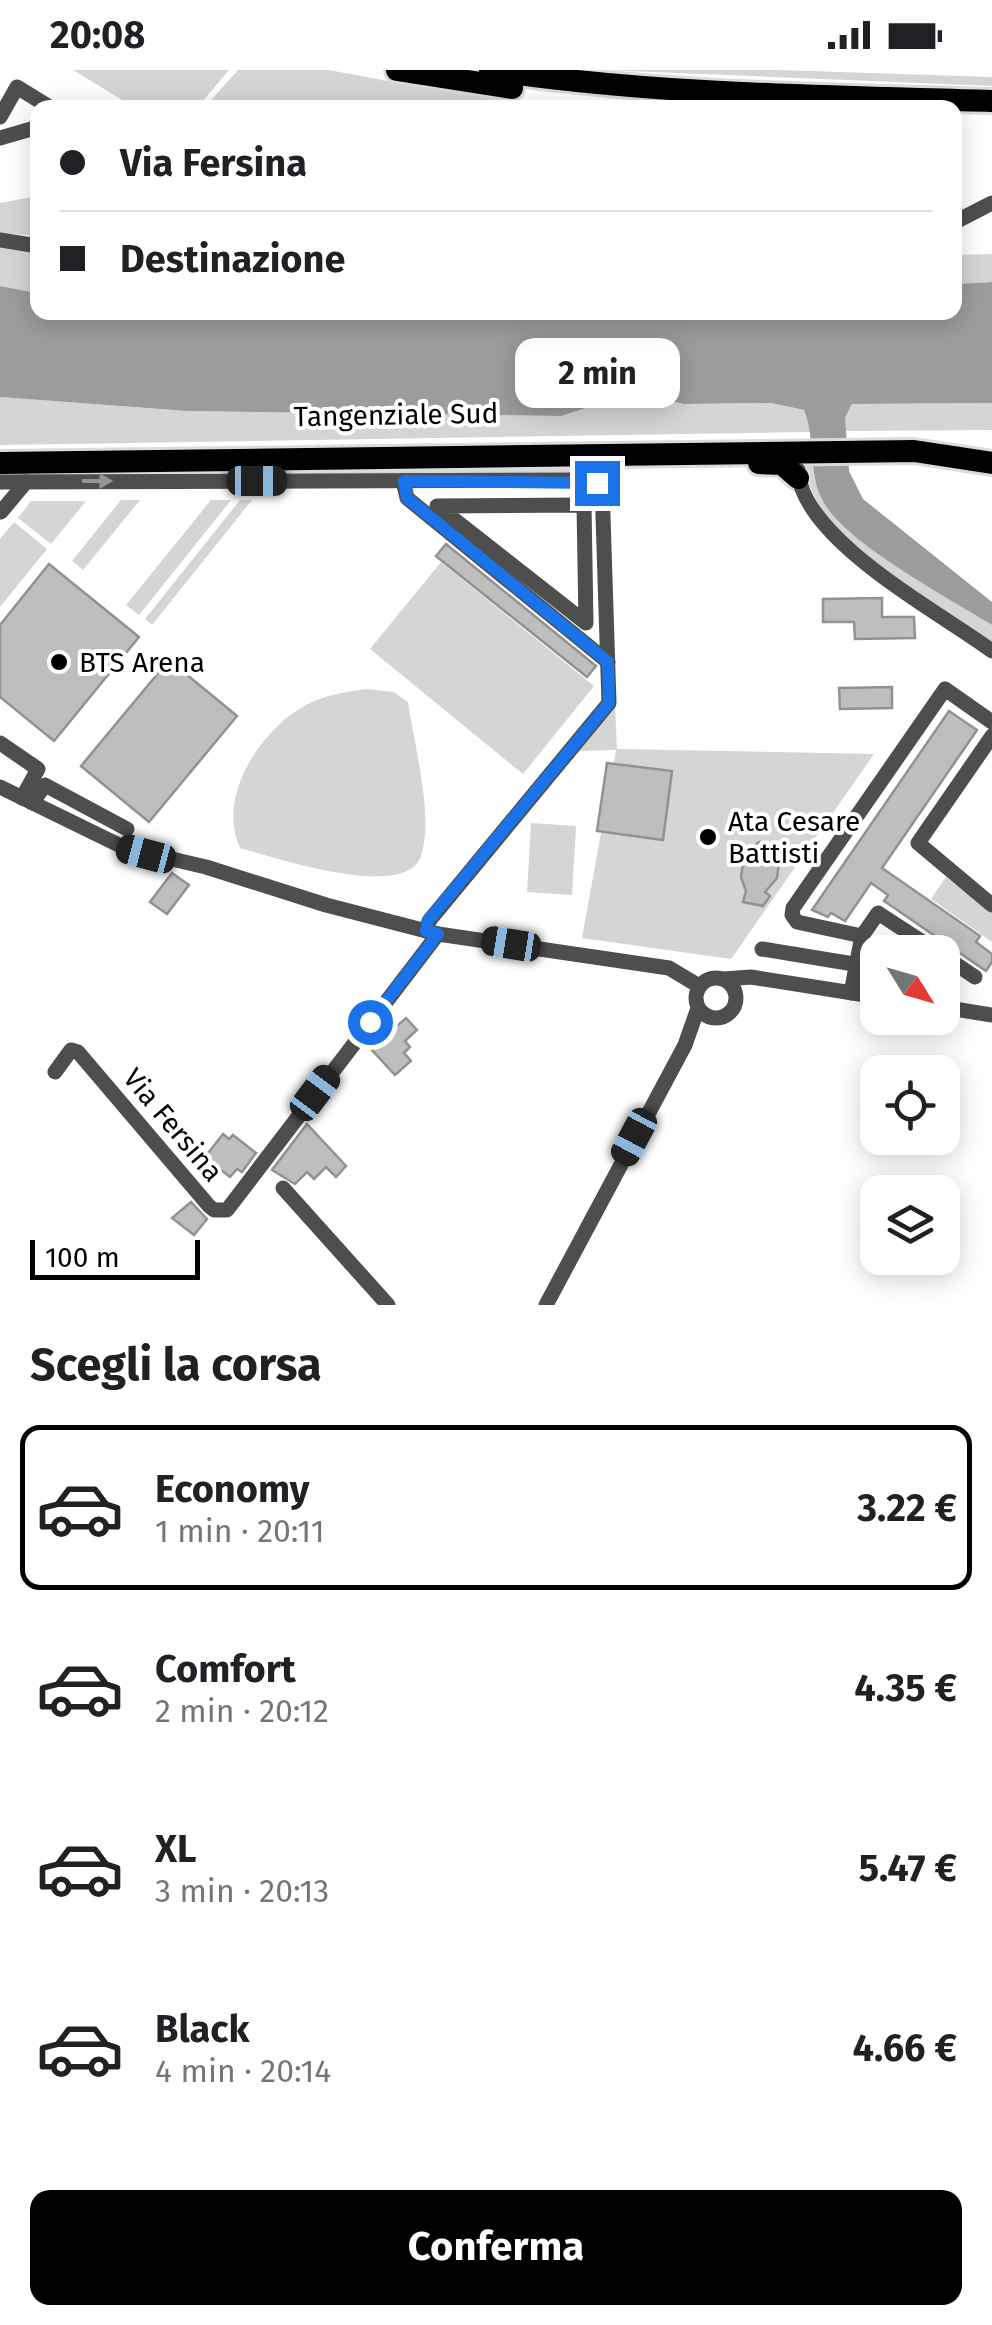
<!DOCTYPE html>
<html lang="it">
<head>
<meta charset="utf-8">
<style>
	body { margin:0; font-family:"Fira Sans",sans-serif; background:#f6f6f6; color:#202124; height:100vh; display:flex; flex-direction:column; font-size:38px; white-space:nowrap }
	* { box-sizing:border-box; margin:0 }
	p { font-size:32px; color:#757577 }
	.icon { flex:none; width:55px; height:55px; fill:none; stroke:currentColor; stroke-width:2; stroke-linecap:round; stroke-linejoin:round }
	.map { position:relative; height:1235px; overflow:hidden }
	.side { display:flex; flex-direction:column; background:#fff; flex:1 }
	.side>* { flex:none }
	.guide { position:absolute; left:30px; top:30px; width:932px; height:220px; border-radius:20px; box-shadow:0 5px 25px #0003; display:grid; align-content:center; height:220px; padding:0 30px; background:#fff }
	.needle { width:65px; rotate:127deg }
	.controls { position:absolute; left:860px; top:865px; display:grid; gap:20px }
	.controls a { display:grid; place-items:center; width:100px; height:100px; border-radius:20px; background:#fff; box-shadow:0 5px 25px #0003; font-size:50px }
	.scale { position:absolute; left:30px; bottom:25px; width:170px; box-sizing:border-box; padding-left:10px; border:5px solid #000; border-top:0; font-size:28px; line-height:35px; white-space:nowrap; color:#000; -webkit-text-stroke:8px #fff; paint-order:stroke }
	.end { position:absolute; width:45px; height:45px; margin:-22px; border:12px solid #1a73e8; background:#fff; box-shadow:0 0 0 5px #fff }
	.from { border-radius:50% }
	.bubble { position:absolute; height:70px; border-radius:20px; background:#fff; box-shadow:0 5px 25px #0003; font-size:32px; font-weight:700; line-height:70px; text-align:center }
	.car { position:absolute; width:30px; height:60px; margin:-30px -15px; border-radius:12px; box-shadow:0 0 8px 2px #0007; background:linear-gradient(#222 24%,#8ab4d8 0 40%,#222 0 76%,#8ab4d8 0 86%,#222 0) }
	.guide b { display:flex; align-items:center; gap:35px; height:95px; font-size:38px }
	.guide b+b { border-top:2px solid #e0e0e0 }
	.guide i { width:25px; height:25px; background:#202124 }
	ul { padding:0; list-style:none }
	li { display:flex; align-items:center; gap:30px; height:165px; margin:0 20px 15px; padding:0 10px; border:5px solid transparent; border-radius:20px }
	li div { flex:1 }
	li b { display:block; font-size:38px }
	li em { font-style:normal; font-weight:700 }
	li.selected { border-color:#000 }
	li>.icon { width:90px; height:90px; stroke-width:1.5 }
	h2 { padding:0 30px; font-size:45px; line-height:120px }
	.cta { display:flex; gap:20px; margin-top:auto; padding:20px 30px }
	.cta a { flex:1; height:115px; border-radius:20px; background:#000; color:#fff; font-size:40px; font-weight:700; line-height:115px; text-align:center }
	.status { display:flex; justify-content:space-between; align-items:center; height:70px; padding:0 50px; background:#fff; direction:ltr }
	.status svg { height:28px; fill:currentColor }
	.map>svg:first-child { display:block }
	.green { fill:#d5d5d5 }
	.water { fill:#9c9c9c }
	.building { fill:#bebebe; stroke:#929292; stroke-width:2.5 }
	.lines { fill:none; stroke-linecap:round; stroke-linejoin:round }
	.highway-casing { stroke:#dbdbdb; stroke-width:28 }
	.minor { stroke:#4e4e4e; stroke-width:15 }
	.highway { stroke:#000; stroke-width:22 }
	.oneway { fill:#959595 }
	.route { stroke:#1a73e8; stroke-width:12 }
	.poi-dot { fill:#000; stroke:#fff; stroke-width:4 }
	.labels { text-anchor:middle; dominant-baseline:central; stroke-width:8; stroke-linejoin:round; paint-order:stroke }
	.street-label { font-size:28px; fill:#000; stroke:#fff }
	.poi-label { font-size:28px; fill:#000; stroke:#fff; text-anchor:start }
</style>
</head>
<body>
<div class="status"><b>20:08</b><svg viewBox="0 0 49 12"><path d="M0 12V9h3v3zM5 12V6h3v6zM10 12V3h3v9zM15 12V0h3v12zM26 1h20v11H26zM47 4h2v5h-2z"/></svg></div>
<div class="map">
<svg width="992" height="1235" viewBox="0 0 992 1235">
	<rect width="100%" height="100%" fill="#fff"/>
	<g class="green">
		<path d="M73,0H229L197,38L134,37Z"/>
		<path d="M238,0H329L436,20L576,37L204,38Z"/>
		<path d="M603,0H779L992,7V16Z"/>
		<path d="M37,126V166L0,163V133Z"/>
		<path d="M0,173L37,179V223L0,216Z"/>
		<path d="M992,184V212L955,214V185Z"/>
		<path d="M633,323L684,334L771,333L804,340L812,362L0,375V327L187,341L561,346Z"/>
		<path d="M992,333V360L845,361V348L852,334Z"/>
		<path d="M802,388L811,389L815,411L877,483L992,555V578C926,531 815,475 802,388Z"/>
		<path d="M639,390L631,399L619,400L611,406L596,403L0,406V399Z"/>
		<path d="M121,430H140L83,500L72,491Z"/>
		<path d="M211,430H231L139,545L126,535Z"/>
		<path d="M240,430H252L152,555L145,549Z"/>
		<path d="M31,431H86L51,474L18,448Z"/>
		<path d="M14,452L47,479L0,537V469Z"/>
		<path d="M441,492L594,616L523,704L370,579Z"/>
		<path d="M366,619L394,622L408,632C414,674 434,746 421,786C406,832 273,787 240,778C216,727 261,659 306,635C325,625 345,622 366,619Z"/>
		<path d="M615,636L617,679L874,684L731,889L582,868L616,680L577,681Z"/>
		<path d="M531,753L576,756L572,825L527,822Z"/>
		<path d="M946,807L992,842V872L931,829Z"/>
	</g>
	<path class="water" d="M992,212V333L852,334L845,348L849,401L863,429L992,532V555C949,528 845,473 823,431C807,401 816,369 804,340L771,333L684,334L633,323L561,346L187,341L0,327V216L37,223L38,242H955V214Z"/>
	<g class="building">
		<path d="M446,474L596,596L587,607L436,486Z"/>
		<path d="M49,494L139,567L54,671L0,627V555Z"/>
		<path d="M882,528V547H914L915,568L855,569L854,552H823V529Z"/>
		<path d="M169,590L237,646L149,752L81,696Z"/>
		<path d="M892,617V638L840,639L839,618Z"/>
		<path d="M949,641L977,660L882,798L980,866L976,872L992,884V892L986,901L884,831L888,825L871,813L845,851L831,843L828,847L812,840Z"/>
		<path d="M607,693L672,701L663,770L597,761Z"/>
		<path d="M759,772H763L767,778L771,776L779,792L777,808L765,822L770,826L763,836L743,832L746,821L741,807L744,784Z"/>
		<path d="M172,803L189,815L167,844L150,832Z"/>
		<path d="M406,948L417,960L405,971L410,977L404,983L411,991L395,1005L371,979Z"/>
		<path d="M307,1054L346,1096L336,1107L326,1097L314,1109L307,1102L295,1114L272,1100Z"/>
		<path d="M223,1064L229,1069L233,1065L256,1083L242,1102L237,1099L230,1107L205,1087Z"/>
		<path d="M191,1132L207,1149L194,1165L172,1148Z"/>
	</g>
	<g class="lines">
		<g class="highway-casing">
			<g id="highway">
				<path d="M397,0L512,18"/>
				<path d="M490,0C656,25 825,26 992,31"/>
				<path d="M0,393L914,381L992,393"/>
				<path d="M759,393L782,394L798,408"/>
			</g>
		</g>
		<g class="minor">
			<path d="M0,47L17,17L51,38"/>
			<path d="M0,68L38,57"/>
			<path d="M955,152L992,133"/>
			<path d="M0,170L38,176"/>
			<path d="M798,400C801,469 941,543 992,581"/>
			<path d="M403,411L407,428L608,592"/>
			<path d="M0,412L593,410L602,415L609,633L429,851L426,861"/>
			<path d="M584,435L586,553L437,436Z"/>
			<path d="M1,442L26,412"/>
			<path d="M992,666L918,773L992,835"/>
			<path d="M0,673L38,699L22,728"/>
			<path d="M0,717L125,778L206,797L326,835L438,864L669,898L699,916"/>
			<path d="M32,733L45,715L127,759"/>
			<path d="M862,866L797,852L792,845L793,838L945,619L992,652"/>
			<path d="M762,879L878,898"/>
			<path d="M942,885L975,907"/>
			<circle cx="716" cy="928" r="20"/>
			<path d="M724,909L751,907L878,927"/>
			<path d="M851,923L862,866L878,843L938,882"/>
			<path d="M942,937L992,945"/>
			<path d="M55,1002L71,980L78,982L209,1136L214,1140H227L438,864"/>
			<path d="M283,1118L388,1235"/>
			<path d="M546,1235L685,975L698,938"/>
		</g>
		<use href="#highway" class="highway"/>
	</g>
	<defs><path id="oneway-solid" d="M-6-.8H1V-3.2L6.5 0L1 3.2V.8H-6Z" transform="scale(2.5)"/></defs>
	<use class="oneway" href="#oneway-solid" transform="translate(97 411)"/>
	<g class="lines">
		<path class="route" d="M370,952L438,864L426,861L428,851L609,633L608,592L407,428L404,411L597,413"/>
	</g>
	<g class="poi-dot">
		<circle cx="59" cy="592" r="10"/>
		<circle cx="708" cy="767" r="10"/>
	</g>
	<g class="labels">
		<g class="street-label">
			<text transform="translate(396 345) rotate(-1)">Tangenziale Sud</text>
			<text transform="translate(173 1055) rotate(50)">Via Fersina</text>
		</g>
		<g class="poi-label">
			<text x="79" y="592">BTS Arena</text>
			<text x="728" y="751">Ata Cesare<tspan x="728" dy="32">Battisti</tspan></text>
		</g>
	</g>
</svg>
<div class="controls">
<a><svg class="needle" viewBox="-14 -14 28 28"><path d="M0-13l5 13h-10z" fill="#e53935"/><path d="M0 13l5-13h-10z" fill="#757577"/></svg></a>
<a><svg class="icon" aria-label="locate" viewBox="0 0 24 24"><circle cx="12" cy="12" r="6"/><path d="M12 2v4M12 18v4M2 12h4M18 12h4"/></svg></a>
<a><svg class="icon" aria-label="layers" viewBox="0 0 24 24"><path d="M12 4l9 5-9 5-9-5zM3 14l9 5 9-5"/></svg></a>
</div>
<div class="scale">100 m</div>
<i class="end from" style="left:370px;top:952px"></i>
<i class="end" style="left:597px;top:413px"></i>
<div class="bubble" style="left:515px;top:268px;width:165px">2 min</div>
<i class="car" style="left:257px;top:411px;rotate:90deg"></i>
<i class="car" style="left:146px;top:784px;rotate:285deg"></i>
<i class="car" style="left:511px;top:874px;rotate:279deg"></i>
<i class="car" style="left:315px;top:1023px;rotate:37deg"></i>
<i class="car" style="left:634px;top:1067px;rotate:208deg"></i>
<div class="guide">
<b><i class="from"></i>Via Fersina</b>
<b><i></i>Destinazione</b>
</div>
</div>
<section class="side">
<h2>Scegli la corsa</h2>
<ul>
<li class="selected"><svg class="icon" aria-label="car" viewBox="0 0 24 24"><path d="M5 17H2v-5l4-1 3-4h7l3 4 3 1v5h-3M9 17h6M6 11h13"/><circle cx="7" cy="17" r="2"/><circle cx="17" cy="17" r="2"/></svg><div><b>Economy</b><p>1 min · 20:11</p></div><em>3.22 €</em></li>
<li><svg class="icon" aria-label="car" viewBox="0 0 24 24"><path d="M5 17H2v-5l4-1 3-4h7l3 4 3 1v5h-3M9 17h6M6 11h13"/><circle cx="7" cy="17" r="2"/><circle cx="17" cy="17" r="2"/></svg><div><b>Comfort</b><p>2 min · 20:12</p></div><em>4.35 €</em></li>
<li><svg class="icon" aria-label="car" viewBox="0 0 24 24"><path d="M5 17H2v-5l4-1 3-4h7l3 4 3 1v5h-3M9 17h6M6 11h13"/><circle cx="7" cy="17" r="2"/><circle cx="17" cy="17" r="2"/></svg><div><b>XL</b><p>3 min · 20:13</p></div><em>5.47 €</em></li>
<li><svg class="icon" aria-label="car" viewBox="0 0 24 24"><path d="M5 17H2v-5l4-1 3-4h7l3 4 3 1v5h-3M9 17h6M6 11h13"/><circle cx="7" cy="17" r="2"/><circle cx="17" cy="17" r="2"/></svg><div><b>Black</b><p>4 min · 20:14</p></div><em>4.66 €</em></li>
</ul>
<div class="cta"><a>Conferma</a></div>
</section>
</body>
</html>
